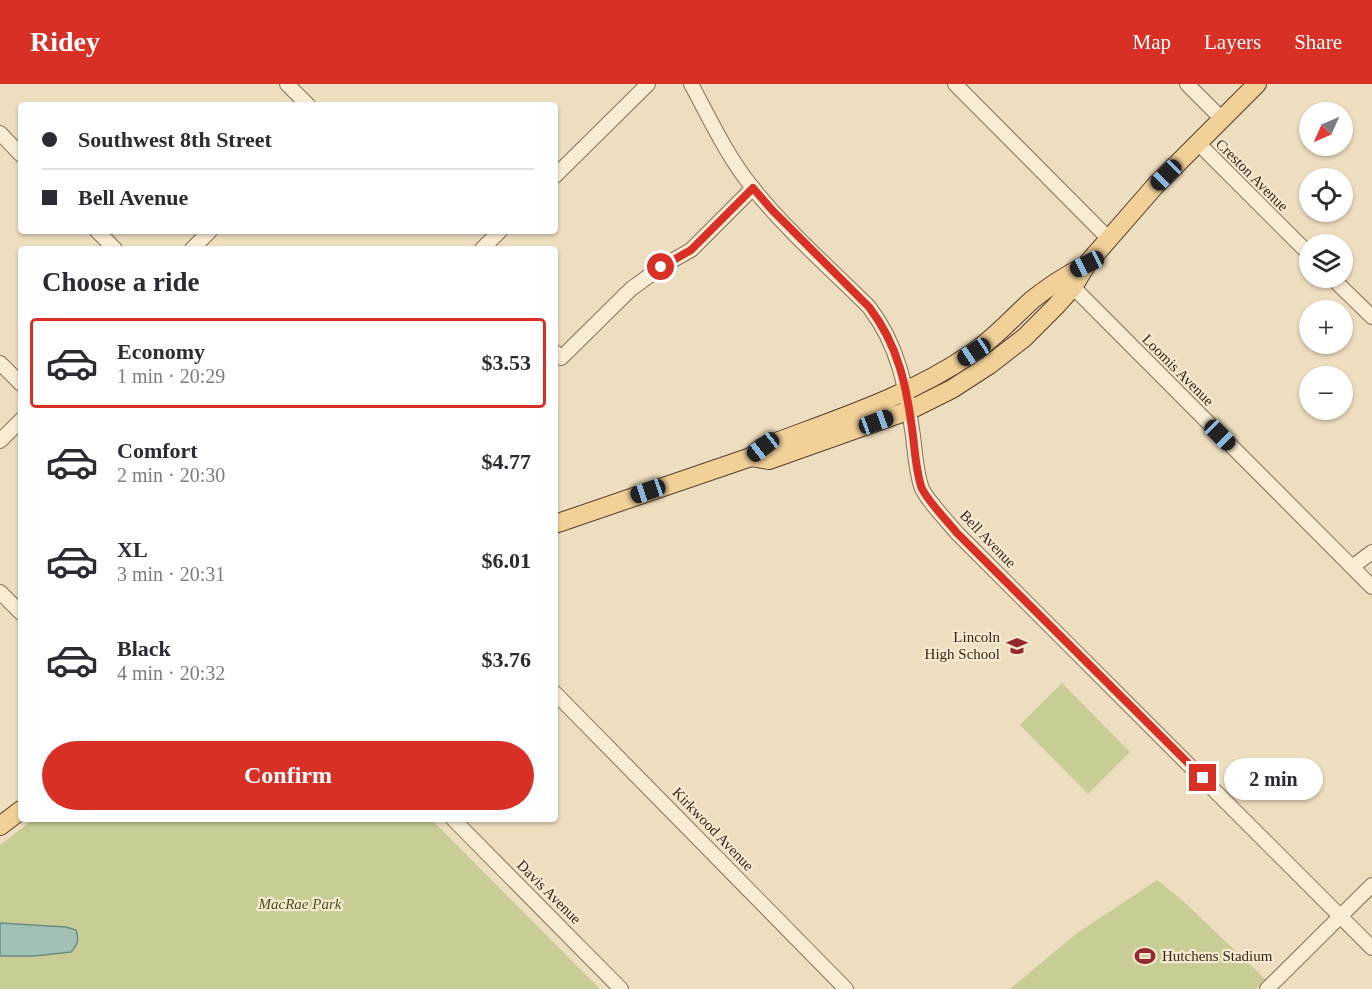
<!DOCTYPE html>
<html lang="en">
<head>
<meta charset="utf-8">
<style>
	body { margin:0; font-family:"Times New Roman",serif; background:#f2f2f3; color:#2b2b33; height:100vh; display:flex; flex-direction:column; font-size:22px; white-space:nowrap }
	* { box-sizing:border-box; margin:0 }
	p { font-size:20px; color:#7c7c81 }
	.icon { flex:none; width:33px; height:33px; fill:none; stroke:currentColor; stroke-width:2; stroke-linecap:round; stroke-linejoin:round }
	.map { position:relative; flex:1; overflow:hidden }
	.panel { position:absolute; left:18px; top:162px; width:540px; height:576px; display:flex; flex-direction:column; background:#fff; border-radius:6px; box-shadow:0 2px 4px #0004 }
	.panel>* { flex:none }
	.banner { position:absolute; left:18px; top:18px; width:540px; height:132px; border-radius:6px; box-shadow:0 2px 4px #0004; display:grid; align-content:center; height:132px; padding:0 24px; background:#fff }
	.needle { width:39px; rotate:225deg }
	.controls { position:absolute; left:1299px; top:18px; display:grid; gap:12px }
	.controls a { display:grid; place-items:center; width:54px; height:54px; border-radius:50%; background:#fff; box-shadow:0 2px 4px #0004; font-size:30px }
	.end { position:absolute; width:27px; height:27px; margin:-14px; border:8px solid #d93025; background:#fff; box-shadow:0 0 0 3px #fff }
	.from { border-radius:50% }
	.bubble { position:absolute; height:42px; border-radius:21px; background:#fff; box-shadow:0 2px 4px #0004; font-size:20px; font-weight:700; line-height:42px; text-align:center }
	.car { position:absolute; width:18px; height:36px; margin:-18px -9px; border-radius:8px; box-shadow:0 0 4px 2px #0007; background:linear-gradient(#222 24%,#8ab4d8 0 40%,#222 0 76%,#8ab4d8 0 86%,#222 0) }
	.banner b { display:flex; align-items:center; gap:21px; height:57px; font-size:22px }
	.banner b+b { border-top:2px solid #e1e1e2 }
	.banner i { width:15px; height:15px; background:#2b2b33 }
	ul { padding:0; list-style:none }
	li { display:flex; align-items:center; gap:18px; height:90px; margin:0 12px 9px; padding:0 12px; border:3px solid transparent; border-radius:6px }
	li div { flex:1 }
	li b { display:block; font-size:22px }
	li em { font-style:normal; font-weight:700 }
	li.selected { border-color:#d93025 }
	li>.icon { width:54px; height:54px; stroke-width:1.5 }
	h2 { padding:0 24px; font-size:27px; line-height:72px }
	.cta { display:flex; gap:12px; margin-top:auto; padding:12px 24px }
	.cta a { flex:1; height:69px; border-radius:36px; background:#d93025; color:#fff; font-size:24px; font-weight:700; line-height:69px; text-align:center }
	header { display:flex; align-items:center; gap:36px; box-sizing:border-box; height:84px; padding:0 30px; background:#d93025; color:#fff }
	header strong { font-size:28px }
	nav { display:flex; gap:33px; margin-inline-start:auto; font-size:21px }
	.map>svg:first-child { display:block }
	.green { fill:#c8cc95 }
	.water { fill:#a3c0b6; stroke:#6b8e83; stroke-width:1.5 }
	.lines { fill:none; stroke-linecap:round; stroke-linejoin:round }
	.minor-casing { stroke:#876f58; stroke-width:16 }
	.major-casing { stroke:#553d2d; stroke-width:20 }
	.minor { stroke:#f9ecd4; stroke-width:14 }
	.major { stroke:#f2d198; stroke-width:18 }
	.route { stroke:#d93025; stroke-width:8 }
	.labels { text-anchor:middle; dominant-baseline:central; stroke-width:4.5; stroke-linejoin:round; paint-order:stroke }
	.street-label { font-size:15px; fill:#37281d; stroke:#f5e9d0 }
	.poi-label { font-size:15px; fill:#37281d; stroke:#f5e9d0; text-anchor:end }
	.park-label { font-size:15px; font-style:italic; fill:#4a5323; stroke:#f5e9d0 }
</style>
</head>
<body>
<header>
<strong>Ridey</strong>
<nav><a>Map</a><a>Layers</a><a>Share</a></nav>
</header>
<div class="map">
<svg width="1372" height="905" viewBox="0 0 1372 905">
	<rect width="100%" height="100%" fill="#eedec0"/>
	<g class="green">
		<path d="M1062,599L1130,668L1088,710L1020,641Z"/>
		<path d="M34,735H431L600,905H0V761Z"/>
		<path d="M1157,796L1181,815L1266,896L1256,905H1010L1077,849Z"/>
	</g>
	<path class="water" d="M0,839L66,843L76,846C79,856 78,860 71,868L34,872H0Z"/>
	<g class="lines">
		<g class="minor-casing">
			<g id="minor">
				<path d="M287,0L308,21"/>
				<path d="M691,0C710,35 727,72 752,103C787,147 830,184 869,223C899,262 906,304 913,352C915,368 916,386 921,402C924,413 948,438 957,449L1372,864"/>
				<path d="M955,0L1109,155"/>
				<path d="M1187,0L1222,35"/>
				<path d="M0,49L21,71"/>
				<path d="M1198,59L1310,171"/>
				<path d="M555,92L648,0"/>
				<path d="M97,147L115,165"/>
				<path d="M192,165L210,147"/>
				<path d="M482,165L500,147"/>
				<path d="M1332,194L1372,233"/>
				<path d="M1067,197L1372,503"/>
				<path d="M555,268L561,274L631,205L661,183L691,166L753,104"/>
				<path d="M0,279L21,300"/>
				<path d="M0,357L21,336"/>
				<path d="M1352,483L1372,468"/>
				<path d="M0,508L21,529"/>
				<path d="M555,609L846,905"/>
				<path d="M453,735L621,905"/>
				<path d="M1267,905L1372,801"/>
			</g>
		</g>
		<g class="major-casing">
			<g id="major">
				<path d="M751,373L769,376L910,326L952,305L989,281L1024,254L1055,223L1073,203L1087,180L1155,102L1257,0"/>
				<path d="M555,440L751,373L763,363C834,336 908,313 971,270C994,255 1012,234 1032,216C1049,202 1067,191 1086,181"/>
				<path d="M0,742L21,726"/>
			</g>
		</g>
		<use href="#minor" class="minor"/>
		<use href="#major" class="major"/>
	</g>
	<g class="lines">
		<path class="route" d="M661,183L691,166L753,104L772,126L869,223C899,262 907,304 913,352C915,368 916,386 921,402C924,413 948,438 957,449L1203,694"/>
	</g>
	<defs>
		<g id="school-bare" transform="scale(1.62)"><path d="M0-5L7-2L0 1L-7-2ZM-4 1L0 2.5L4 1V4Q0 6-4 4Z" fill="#96282f" stroke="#f5e9d0" stroke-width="2.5" paint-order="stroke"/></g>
		<g id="stadium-bare" transform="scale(1.62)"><path d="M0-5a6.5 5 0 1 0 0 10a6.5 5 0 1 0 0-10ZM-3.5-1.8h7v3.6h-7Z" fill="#96282f" stroke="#f5e9d0" stroke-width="2.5" paint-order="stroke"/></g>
	</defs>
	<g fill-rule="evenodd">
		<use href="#school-bare" x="1017" y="562"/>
		<use href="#stadium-bare" x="1145" y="872"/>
	</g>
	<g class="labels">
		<g class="street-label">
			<text transform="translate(1252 91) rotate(45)">Creston Avenue</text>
			<text transform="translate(1178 286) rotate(45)">Loomis Avenue</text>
			<text transform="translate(988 455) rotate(46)">Bell Avenue</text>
			<text transform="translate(713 745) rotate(46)">Kirkwood Avenue</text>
			<text transform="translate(549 808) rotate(45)">Davis Avenue</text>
		</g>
		<g class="poi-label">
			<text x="1000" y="553">Lincoln<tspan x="1000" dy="17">High School</tspan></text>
			<text x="1162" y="872" text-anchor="start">Hutchens Stadium</text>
		</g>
		<g class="park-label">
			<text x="300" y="820">MacRae Park</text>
		</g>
	</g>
</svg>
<div class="controls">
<a><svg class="needle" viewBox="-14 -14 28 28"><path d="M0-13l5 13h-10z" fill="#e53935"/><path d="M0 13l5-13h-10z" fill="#7c7c81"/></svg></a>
<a><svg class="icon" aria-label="locate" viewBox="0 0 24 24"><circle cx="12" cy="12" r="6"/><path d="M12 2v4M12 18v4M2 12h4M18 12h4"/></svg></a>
<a><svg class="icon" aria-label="layers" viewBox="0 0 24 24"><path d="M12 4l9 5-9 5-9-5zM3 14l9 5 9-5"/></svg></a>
<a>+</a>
<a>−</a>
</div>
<i class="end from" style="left:661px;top:183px"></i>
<i class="end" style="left:1203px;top:694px"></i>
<div class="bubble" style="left:1224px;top:674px;width:99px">2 min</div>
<i class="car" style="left:1166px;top:91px;rotate:225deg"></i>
<i class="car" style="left:1087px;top:180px;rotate:243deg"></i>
<i class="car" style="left:974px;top:268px;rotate:237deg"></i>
<i class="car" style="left:876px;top:338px;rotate:70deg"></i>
<i class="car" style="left:1220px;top:351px;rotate:135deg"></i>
<i class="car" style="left:763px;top:363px;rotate:232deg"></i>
<i class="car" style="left:648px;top:407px;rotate:251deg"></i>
<div class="banner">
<b><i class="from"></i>Southwest 8th Street</b>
<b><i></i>Bell Avenue</b>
</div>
<section class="panel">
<h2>Choose a ride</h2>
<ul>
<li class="selected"><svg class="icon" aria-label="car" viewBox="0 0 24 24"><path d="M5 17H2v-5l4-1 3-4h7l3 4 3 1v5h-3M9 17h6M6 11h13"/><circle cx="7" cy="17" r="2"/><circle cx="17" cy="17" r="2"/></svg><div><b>Economy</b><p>1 min · 20:29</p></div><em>$3.53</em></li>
<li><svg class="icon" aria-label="car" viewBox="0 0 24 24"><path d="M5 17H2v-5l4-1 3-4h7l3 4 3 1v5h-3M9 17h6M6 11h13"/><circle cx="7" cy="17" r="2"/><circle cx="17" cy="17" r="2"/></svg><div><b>Comfort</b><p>2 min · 20:30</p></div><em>$4.77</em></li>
<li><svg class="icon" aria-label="car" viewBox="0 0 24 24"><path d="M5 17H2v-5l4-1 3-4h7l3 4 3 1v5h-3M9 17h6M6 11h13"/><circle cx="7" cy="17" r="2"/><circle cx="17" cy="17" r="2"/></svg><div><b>XL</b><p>3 min · 20:31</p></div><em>$6.01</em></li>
<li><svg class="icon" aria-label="car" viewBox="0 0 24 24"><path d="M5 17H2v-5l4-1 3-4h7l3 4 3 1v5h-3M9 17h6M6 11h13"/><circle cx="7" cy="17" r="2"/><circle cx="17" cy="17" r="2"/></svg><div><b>Black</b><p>4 min · 20:32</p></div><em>$3.76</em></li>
</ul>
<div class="cta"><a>Confirm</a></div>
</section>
</div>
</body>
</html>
